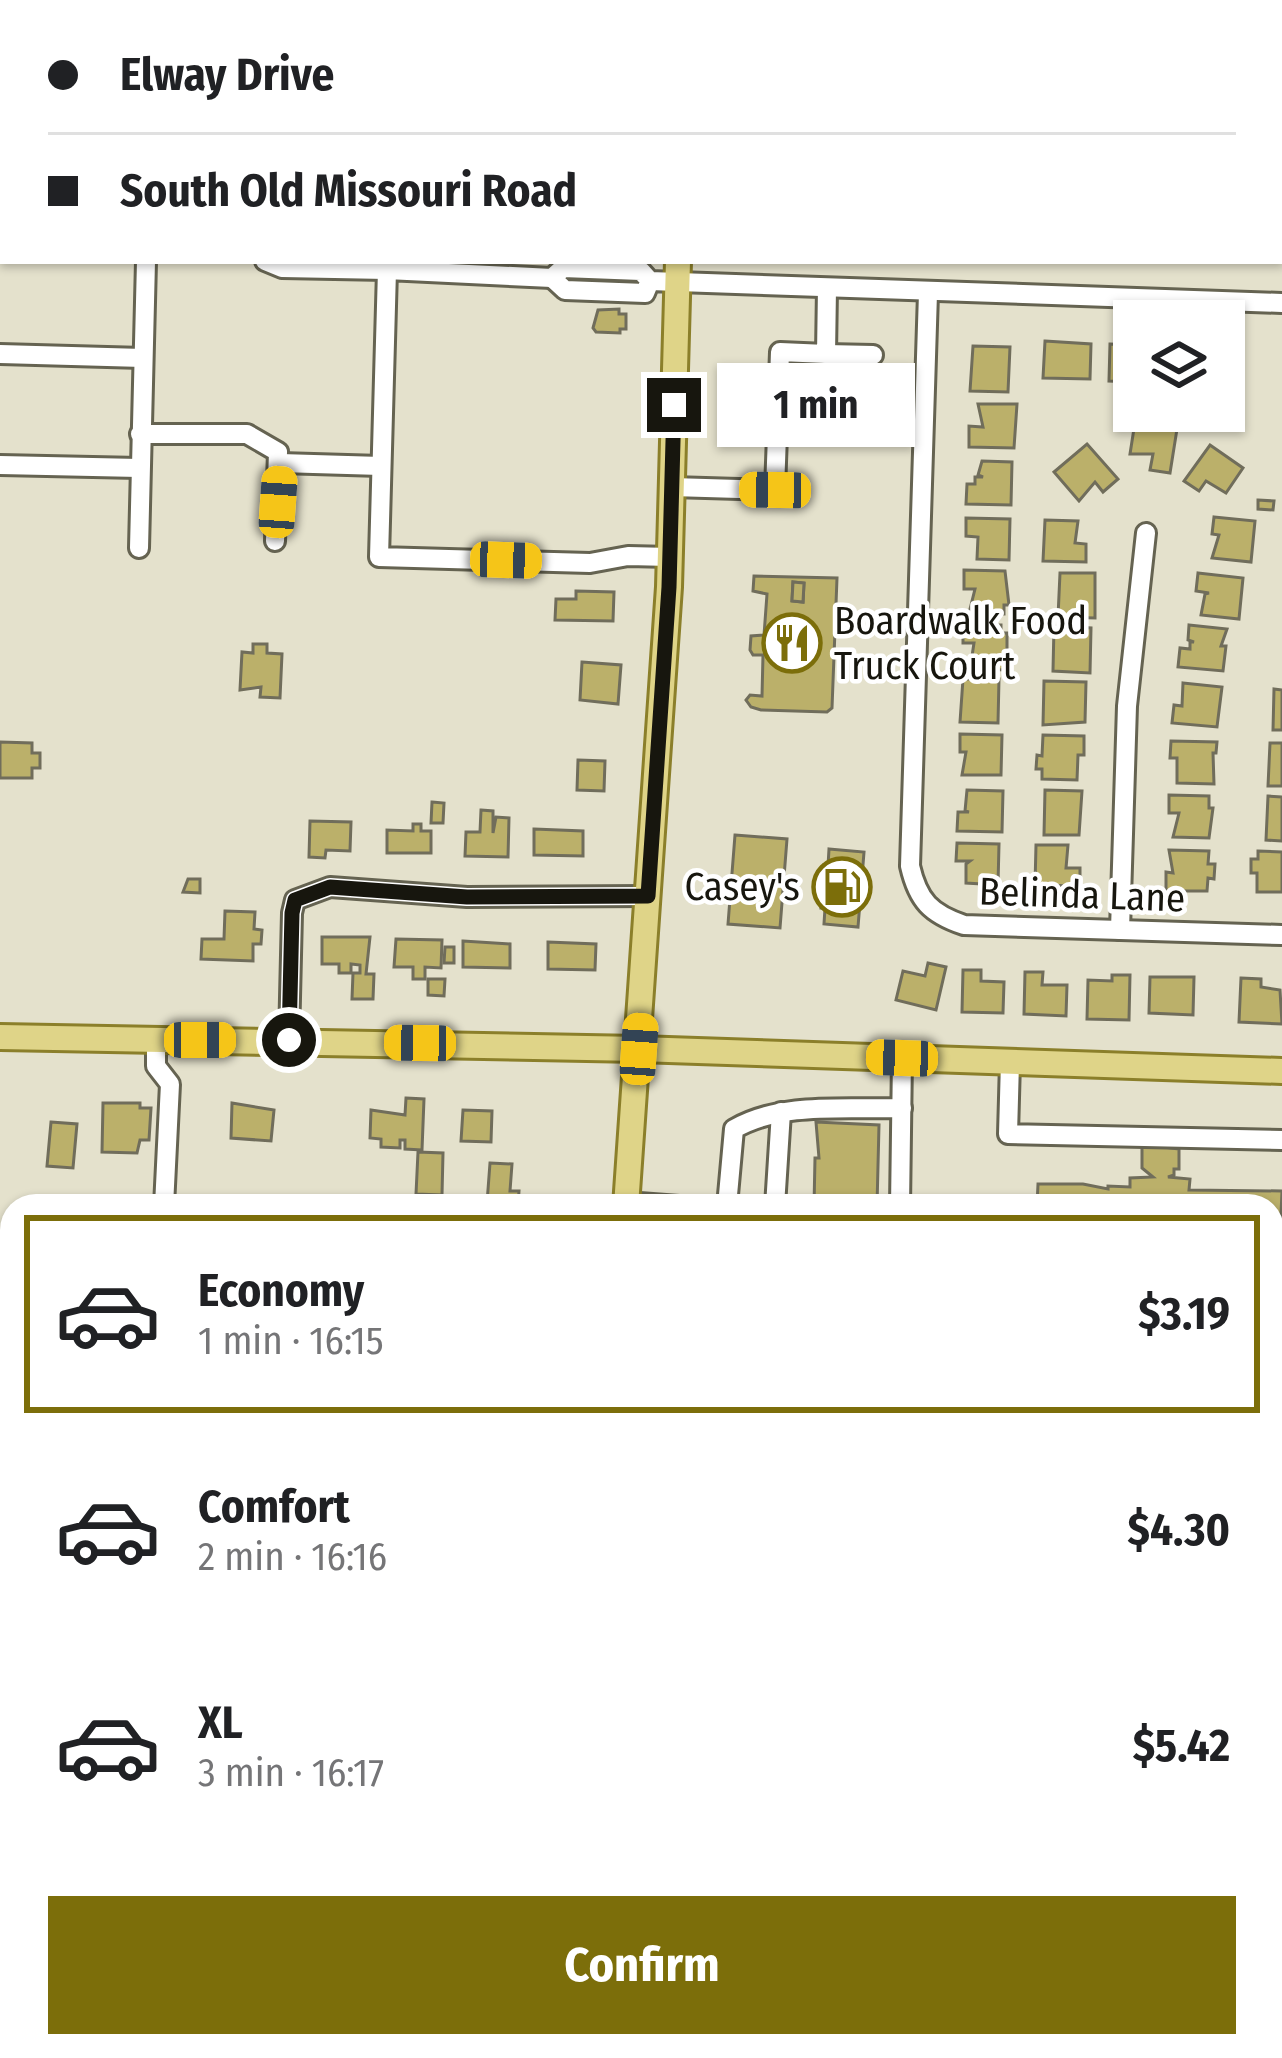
<!DOCTYPE html>
<html lang="en">
<head>
<meta charset="utf-8">
<style>
	body { margin:0; font-family:"Fira Sans Condensed",sans-serif; background:#f2f2f2; color:#202124; height:100vh; display:flex; flex-direction:column; font-size:45px; white-space:nowrap }
	* { box-sizing:border-box; margin:0 }
	p { font-size:39px; color:#757577 }
	.icon { flex:none; width:66px; height:66px; fill:none; stroke:currentColor; stroke-width:2; stroke-linecap:round; stroke-linejoin:round }
	.map { position:relative; flex:1; overflow:hidden }
	.drawer { position:absolute; left:0px; top:1194px; width:1284px; height:864px; display:flex; flex-direction:column; background:#fff; border-radius:36px 36px 0 0; box-shadow:0 3px 9px #0004 }
	.drawer>* { flex:none }
	.banner { position:absolute; left:0px; top:0px; width:1284px; height:264px; box-shadow:0 3px 9px #0004; display:grid; align-content:center; height:264px; padding:0 48px; background:#fff }
	.controls { position:absolute; left:1113px; top:300px; display:grid; gap:24px }
	.controls a { display:grid; place-items:center; width:132px; height:132px; border-radius:0px; background:#fff; box-shadow:0 3px 9px #0004; font-size:60px }
	.end { position:absolute; width:54px; height:54px; margin:-27px; border:15px solid #17160e; background:#fff; box-shadow:0 0 0 6px #fff }
	.from { border-radius:50% }
	.bubble { position:absolute; height:84px; border-radius:0px; background:#fff; box-shadow:0 3px 9px #0004; font-size:39px; font-weight:700; line-height:84px; text-align:center }
	.car { position:absolute; width:36px; height:72px; margin:-36px -18px; border-radius:15px; box-shadow:0 0 9px 3px #0007; background:linear-gradient(#f5c518 24%,#345 0 40%,#f5c518 0 76%,#345 0 86%,#f5c518 0) }
	.banner b { display:flex; align-items:center; gap:42px; height:114px; font-size:45px }
	.banner b+b { border-top:3px solid #e0e0e0 }
	.banner i { width:30px; height:30px; background:#202124 }
	ul { padding:21px 0 0; list-style:none }
	li { display:flex; align-items:center; gap:36px; height:198px; margin:0 24px 18px; padding:0 24px; border:6px solid transparent; border-radius:0px }
	li div { flex:1 }
	li b { display:block; font-size:45px }
	li em { font-style:normal; font-weight:700 }
	li.current { border-color:#7c6e0a }
	li>.icon { width:108px; height:108px; stroke-width:1.5 }
	.primary-button { display:flex; gap:24px; margin-top:auto; padding:24px 48px }
	.primary-button a { flex:1; height:138px; border-radius:0px; background:#7c6e0a; color:#fff; font-size:48px; font-weight:700; line-height:138px; text-align:center }
	.map>svg:first-child { display:block }
	.building { fill:#bbb06a; stroke:#706d5b; stroke-width:3 }
	.lines { fill:none; stroke-linecap:round; stroke-linejoin:round }
	.minor-casing { stroke:#656351; stroke-width:24 }
	.major-casing { stroke:#8b7f2a; stroke-width:30 }
	.minor { stroke:#fff; stroke-width:18 }
	.major { stroke:#dfd488; stroke-width:24 }
	.route { stroke:#17160e; stroke-width:15 }
	.labels { text-anchor:middle; dominant-baseline:central; stroke-width:9; stroke-linejoin:round; paint-order:stroke }
	.poi-label { font-size:39px; fill:#17160e; stroke:#fff; text-anchor:start }
	.street-label { font-size:39px; fill:#17160e; stroke:#fff }
</style>
</head>
<body>
<div class="map">
<svg width="1282" height="2058" viewBox="0 0 1282 2058">
	<rect width="100%" height="100%" fill="#e4e1cc"/>
	<g class="building">
		<path d="M619,309V314H626V329H620V333L596,332L593,328L598,310Z"/>
		<path d="M1045,341L1091,344L1090,379L1043,378Z"/>
		<path d="M1110,344L1134,345V382L1109,381Z"/>
		<path d="M973,346L1010,347L1008,392L970,391Z"/>
		<path d="M978,404H1017L1014,448L969,447V426L983,427Z"/>
		<path d="M1135,422L1177,429L1170,473L1150,470L1153,454H1130Z"/>
		<path d="M1087,444L1118,479L1103,492L1095,482L1079,501L1054,472Z"/>
		<path d="M1210,445L1243,468L1226,493L1206,481L1199,491L1184,481Z"/>
		<path d="M982,461L1012,462L1011,505L966,504L967,484H975V477H983L978,475Z"/>
		<path d="M1258,500L1274,501L1273,510L1258,509Z"/>
		<path d="M1214,517L1255,521L1251,562L1212,558L1219,535L1212,534Z"/>
		<path d="M966,518L1010,519L1009,560L977,559L978,537L966,536Z"/>
		<path d="M1045,520L1078,521L1075,543L1086,544V562L1043,561Z"/>
		<path d="M964,570L1005,571L1009,605H1004V614L969,613L975,589H964Z"/>
		<path d="M1060,573H1095V618L1058,617Z"/>
		<path d="M1198,573L1243,578L1239,619L1201,615L1205,594L1209,593L1196,591Z"/>
		<path d="M754,576L837,578L832,708L827,712L761,710L751,707L746,700L750,695L762,696L763,655H753L750,650L751,636L764,635L767,594L753,591Z"/>
		<path d="M793,582L804,583L803,602L792,601Z"/>
		<path d="M793,582L804,583L803,602L792,601Z"/>
		<path d="M576,591L614,592L613,621L555,620L556,599H576Z"/>
		<path d="M963,625H1001V633H1007V670L970,669L974,643H963Z"/>
		<path d="M1189,625L1227,629L1221,646H1226L1223,671L1178,667L1180,648L1190,649V642H1194L1188,640Z"/>
		<path d="M1054,626L1091,628L1090,673L1053,671Z"/>
		<path d="M253,644H267V653L282,654L280,698L260,697L261,687L240,690L242,652L253,653Z"/>
		<path d="M582,662L621,665L618,704L580,700Z"/>
		<path d="M963,679H999L998,723L960,722Z"/>
		<path d="M1044,681L1086,682L1085,722L1043,725Z"/>
		<path d="M1183,683L1222,687L1217,727L1172,723L1174,705L1182,706Z"/>
		<path d="M1274,689L1282,690V730H1273Z"/>
		<path d="M960,734L1002,735L1001,775H962L966,752H960Z"/>
		<path d="M1043,735L1084,736V755H1078L1077,780L1042,779V769H1036L1037,755L1042,756Z"/>
		<path d="M1171,741L1217,742L1216,753H1213L1214,784L1177,783V758H1170Z"/>
		<path d="M0,742L32,743V753H40V768H32V778H0Z"/>
		<path d="M1270,743H1282V786H1268Z"/>
		<path d="M578,760L605,761L604,791L577,790Z"/>
		<path d="M967,790L1003,791L1002,832L957,831L958,812H969L965,811Z"/>
		<path d="M1045,790L1082,791L1079,835H1044Z"/>
		<path d="M1169,795L1209,796V808H1213L1209,838L1173,837L1179,813H1169Z"/>
		<path d="M1268,796L1282,797V841L1266,840Z"/>
		<path d="M432,802L444,803L443,823H431Z"/>
		<path d="M481,810L493,811V833L496,817L509,818L508,857L465,856L466,832H480Z"/>
		<path d="M310,821L351,822L350,851L326,850L325,858L309,857Z"/>
		<path d="M413,824H421V831H431V853H387V830L413,831Z"/>
		<path d="M534,829L583,831V856L534,855Z"/>
		<path d="M735,835L787,839L780,928L728,924Z"/>
		<path d="M957,843L999,844L998,885L966,883V864L970,861H956Z"/>
		<path d="M1036,845H1068L1066,868H1080V886L1035,885Z"/>
		<path d="M829,849L864,852L858,927L824,924L825,908H821L824,865L828,866Z"/>
		<path d="M1169,850L1209,851L1208,864H1215L1214,879L1208,878L1207,891H1166V872L1173,873Z"/>
		<path d="M1258,851L1282,852V892H1257V873H1251V859H1258Z"/>
		<path d="M188,879H200V893L183,892Z"/>
		<path d="M225,911L255,912L254,929L262,930L261,944H253V961L201,959L202,939H224Z"/>
		<path d="M322,937H370L366,974H374L373,999H352L353,973H360V965L351,964V973H339V964H322Z"/>
		<path d="M396,939L442,940L441,968L425,967V979H413V967H394Z"/>
		<path d="M463,941L510,944V968L463,967Z"/>
		<path d="M548,942L596,944L595,970L548,969Z"/>
		<path d="M445,947H454V963H444Z"/>
		<path d="M928,963L946,967L936,1010L896,1000L903,971L925,976Z"/>
		<path d="M963,970H981V981L1004,982L1003,1013L962,1012Z"/>
		<path d="M1025,972H1043L1042,985H1067L1066,1016L1024,1014Z"/>
		<path d="M1112,975H1130L1129,1020L1087,1019L1088,980L1112,981Z"/>
		<path d="M1150,977H1194L1193,1015L1149,1013Z"/>
		<path d="M1241,978L1261,979V987L1280,990L1282,1024L1239,1022Z"/>
		<path d="M428,979H445L444,996L428,995Z"/>
		<path d="M406,1098L424,1099L422,1150L405,1149V1140H400V1148L381,1147V1139L370,1138L371,1110L405,1115Z"/>
		<path d="M103,1103H140V1108H151L149,1140H140L137,1153L102,1152Z"/>
		<path d="M232,1103L274,1110L271,1141L231,1138Z"/>
		<path d="M463,1110L492,1111L491,1142L461,1141Z"/>
		<path d="M51,1122L77,1124L73,1168L47,1166Z"/>
		<path d="M816,1122L879,1125L877,1206H814L815,1158H819Z"/>
		<path d="M1148,1145L1179,1149V1169H1174V1175L1168,1177L1190,1179L1189,1190L1282,1191L1280,1237H1272V1206H1037L1038,1184H1083L1108,1189V1186L1130,1187V1178L1153,1177L1142,1168V1148Z"/>
		<path d="M418,1152L443,1153L442,1195L416,1194Z"/>
		<path d="M490,1163L512,1164L510,1191H519L518,1206H468V1202L487,1203Z"/>
		<path d="M1272,1829H1276V1843H1282L1277,1870H1272Z"/>
		<rect x="0" y="1864" width="12" height="24"/>
		<path d="M0,1904H12V1929L0,1928Z"/>
		<path d="M1272,1943H1282V1993L1275,1992L1276,1984H1272Z"/>
		<rect x="0" y="1946" width="12" height="36"/>
		<path d="M478,2046H507L506,2058L477,2056Z"/>
	</g>
	<g class="lines">
		<g class="minor-casing">
			<g id="minor">
				<path d="M0,248H3"/>
				<path d="M265,261L282,268L387,270"/>
				<path d="M552,278L387,270L379,557L590,563L628,556L670,557"/>
				<path d="M650,281L645,293L565,290L552,278L563,268L641,271L650,281L1282,303"/>
				<path d="M928,293L910,866C918,901 931,914 964,925L1282,935"/>
				<path d="M0,354L143,358"/>
				<path d="M826,354L873,355"/>
				<path d="M140,434H247L278,452L275,541"/>
				<path d="M280,463L381,466"/>
				<path d="M0,465L139,468"/>
				<path d="M672,487L775,490L780,352L826,354L827,288"/>
				<path d="M139,548L146,261"/>
				<path d="M1120,930L1127,706L1146,533"/>
				<path d="M156,1040V1066L170,1084L164,1206"/>
				<path d="M289,1040L292,913L295,900L330,887L467,897L648,896"/>
				<path d="M1010,1062L1008,1134L1282,1140"/>
				<path d="M626,1202L679,1206"/>
				<path d="M727,1206L734,1129C782,1101 848,1110 902,1108"/>
				<path d="M775,1206L781,1112"/>
				<path d="M900,1206L902,1058"/>
				<path d="M976,2046V2058"/>
			</g>
		</g>
		<g class="major-casing">
			<g id="major">
				<path d="M681,3V0"/>
				<path d="M0,1037L639,1049L1282,1071"/>
				<path d="M626,1206L669,587L678,261"/>
				<path d="M559,2058V2046"/>
			</g>
		</g>
		<use href="#minor" class="minor"/>
		<use href="#major" class="major"/>
	</g>
	<g class="lines">
		<path class="route" d="M289,1040L292,913L295,900L330,887L467,897L648,896L669,587L674,405"/>
	</g>
	<defs>
		<g id="restaurant-ring" transform="scale(3)"><circle r="9.5" fill="#fff" stroke="#7c6e0a" stroke-width="1.5"/><path d="M-5-6h1v4h1v-4h1v4h1v-4h1v5L-1.5 .5V6h-2V.5L-5-1ZM5-6V6H3V1.5H1.5Q1.5-4 5-6Z" fill="#7c6e0a"/></g>
		<g id="fuel-ring" transform="scale(3)"><circle r="9.5" fill="#fff" stroke="#7c6e0a" stroke-width="1.5"/><path d="M-5.5-6h7V0h2V4h1.3V-2.5L3-4.5l.8-.8L6-3V5H2.5V1h-1V6h-7ZM-4.2-4.7v3.2H.2V-4.7Z" fill="#7c6e0a"/></g>
	</defs>
	<g fill-rule="evenodd">
		<use href="#restaurant-ring" x="792" y="643"/>
		<use href="#fuel-ring" x="842" y="887"/>
	</g>
	<g class="labels">
		<g class="poi-label">
			<text x="834" y="621">Boardwalk Food<tspan x="834" dy="45">Truck Court</tspan></text>
			<text x="800" y="887" text-anchor="end">Casey's</text>
		</g>
		<g class="street-label">
			<text transform="translate(1082 895) rotate(2)">Belinda Lane</text>
		</g>
	</g>
</svg>
<div class="controls">
<a><svg class="icon" aria-label="layers" viewBox="0 0 24 24"><path d="M12 4l9 5-9 5-9-5zM3 14l9 5 9-5"/></svg></a>
</div>
<i class="end from" style="left:289px;top:1040px"></i>
<i class="end" style="left:674px;top:405px"></i>
<div class="bubble" style="left:717px;top:363px;width:198px">1 min</div>
<i class="car" style="left:775px;top:490px;rotate:271deg"></i>
<i class="car" style="left:278px;top:502px;rotate:4deg"></i>
<i class="car" style="left:506px;top:560px;rotate:92deg"></i>
<i class="car" style="left:200px;top:1040px;rotate:90deg"></i>
<i class="car" style="left:420px;top:1043px;rotate:271deg"></i>
<i class="car" style="left:639px;top:1049px;rotate:4deg"></i>
<i class="car" style="left:902px;top:1058px;rotate:272deg"></i>
<div class="banner">
<b><i class="from"></i>Elway Drive</b>
<b><i></i>South Old Missouri Road</b>
</div>
<section class="drawer">
<ul>
<li class="current"><svg class="icon" aria-label="car" viewBox="0 0 24 24"><path d="M5 17H2v-5l4-1 3-4h7l3 4 3 1v5h-3M9 17h6M6 11h13"/><circle cx="7" cy="17" r="2"/><circle cx="17" cy="17" r="2"/></svg><div><b>Economy</b><p>1 min · 16:15</p></div><em>$3.19</em></li>
<li><svg class="icon" aria-label="car" viewBox="0 0 24 24"><path d="M5 17H2v-5l4-1 3-4h7l3 4 3 1v5h-3M9 17h6M6 11h13"/><circle cx="7" cy="17" r="2"/><circle cx="17" cy="17" r="2"/></svg><div><b>Comfort</b><p>2 min · 16:16</p></div><em>$4.30</em></li>
<li><svg class="icon" aria-label="car" viewBox="0 0 24 24"><path d="M5 17H2v-5l4-1 3-4h7l3 4 3 1v5h-3M9 17h6M6 11h13"/><circle cx="7" cy="17" r="2"/><circle cx="17" cy="17" r="2"/></svg><div><b>XL</b><p>3 min · 16:17</p></div><em>$5.42</em></li>
</ul>
<div class="primary-button"><a>Confirm</a></div>
</section>
</div>
</body>
</html>
